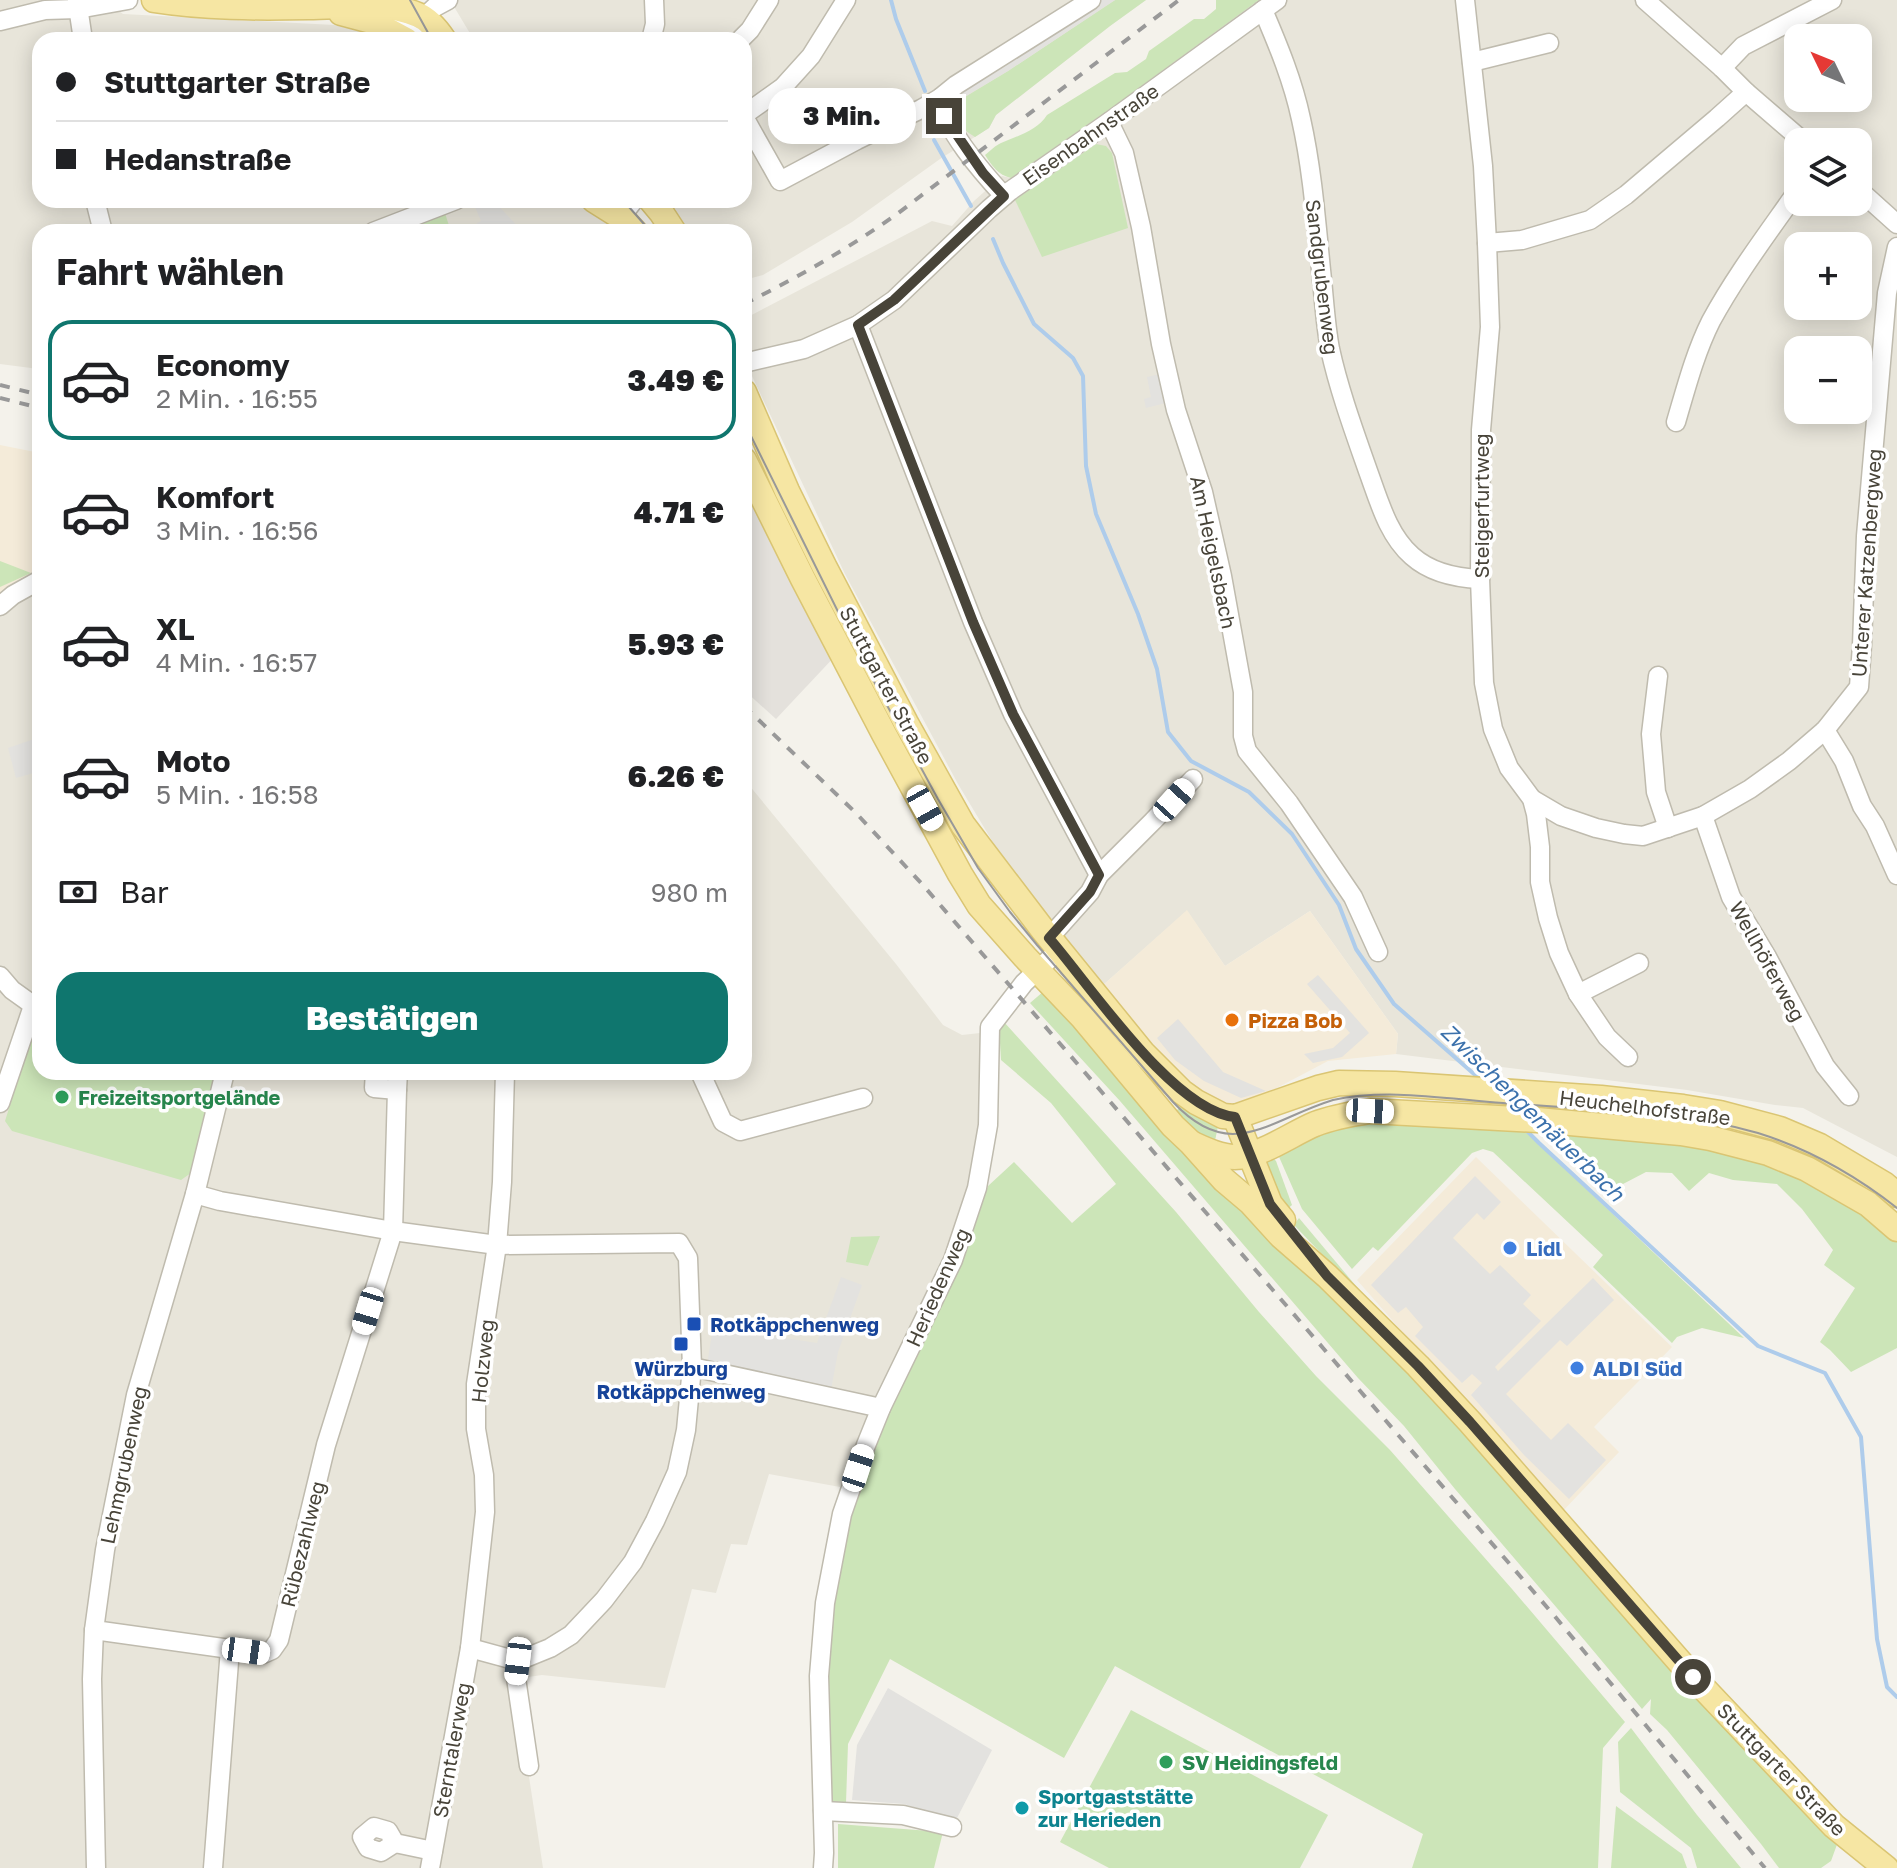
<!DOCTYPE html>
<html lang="de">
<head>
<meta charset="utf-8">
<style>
	body { margin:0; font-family:"Golos Text",sans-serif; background:#f2f2f2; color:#202124; height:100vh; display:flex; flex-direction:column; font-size:30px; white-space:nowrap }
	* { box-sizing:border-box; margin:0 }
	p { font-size:26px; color:#757577 }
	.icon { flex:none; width:44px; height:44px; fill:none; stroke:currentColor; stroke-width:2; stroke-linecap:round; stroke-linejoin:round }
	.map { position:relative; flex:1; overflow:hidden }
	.drawer { position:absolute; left:32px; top:224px; width:720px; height:856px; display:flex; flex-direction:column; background:#fff; border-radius:24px; box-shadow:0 4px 20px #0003 }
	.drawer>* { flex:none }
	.guide { position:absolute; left:32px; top:32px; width:720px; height:176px; border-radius:24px; box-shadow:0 4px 20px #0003; display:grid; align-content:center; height:176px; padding:0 24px; background:#fff }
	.needle { width:52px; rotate:313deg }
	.tools { position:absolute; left:1784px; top:24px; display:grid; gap:16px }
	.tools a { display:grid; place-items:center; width:88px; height:88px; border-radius:16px; background:#fff; box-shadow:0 4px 20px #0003; font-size:40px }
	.end { position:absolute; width:36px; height:36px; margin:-18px; border:10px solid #484439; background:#fff; box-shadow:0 0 0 4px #fff }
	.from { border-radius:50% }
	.bubble { position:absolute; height:56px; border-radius:24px; background:#fff; box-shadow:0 4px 20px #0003; font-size:26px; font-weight:800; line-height:56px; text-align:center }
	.car { position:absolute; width:24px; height:48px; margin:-24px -12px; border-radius:10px; box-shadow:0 0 6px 2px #0007; background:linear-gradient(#fff 24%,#345 0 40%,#fff 0 76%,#345 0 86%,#fff 0) }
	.guide b { display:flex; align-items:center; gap:28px; height:76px; font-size:30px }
	.guide b+b { border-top:2px solid #e0e0e0 }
	.guide i { width:20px; height:20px; background:#202124 }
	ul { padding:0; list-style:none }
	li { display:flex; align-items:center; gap:24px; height:120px; margin:0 16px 12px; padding:0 8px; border:4px solid transparent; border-radius:24px }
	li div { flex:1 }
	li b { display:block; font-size:30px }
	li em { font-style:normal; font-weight:800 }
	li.current { border-color:#0f766e }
	li>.icon { width:72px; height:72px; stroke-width:1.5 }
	h2 { padding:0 24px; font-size:36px; line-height:96px }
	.pay { display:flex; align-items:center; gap:20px; height:88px; padding:0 24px; font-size:30px }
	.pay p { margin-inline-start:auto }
	.action { display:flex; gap:16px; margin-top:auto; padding:16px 24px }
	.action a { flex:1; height:92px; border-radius:24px; background:#0f766e; color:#fff; font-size:32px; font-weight:800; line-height:92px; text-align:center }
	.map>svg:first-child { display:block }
	.residential { fill:#e8e5da; fill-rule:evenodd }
	.commercial { fill:#f4ebd9 }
	.industrial { fill:#e4e1dc }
	.green { fill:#cce5b8 }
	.parking { fill:#e3e2df }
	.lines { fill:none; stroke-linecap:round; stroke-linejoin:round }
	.stream { stroke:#aecceb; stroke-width:4 }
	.minor-casing { stroke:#bfbbae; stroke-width:21 }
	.major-casing { stroke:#dac573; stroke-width:27 }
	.minor { stroke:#fff; stroke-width:18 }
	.major { stroke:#f6e6a3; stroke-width:24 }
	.tram { stroke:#999; stroke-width:2 }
	.rail { stroke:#999; stroke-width:4; stroke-dasharray:10 10; stroke-linecap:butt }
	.route { stroke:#484439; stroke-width:10 }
	.food-dot { fill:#e8710a; stroke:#fff; stroke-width:3 }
	.leisure-dot { fill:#2e9e5b; stroke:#fff; stroke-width:3 }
	.shop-dot { fill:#3f7fe0; stroke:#fff; stroke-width:3 }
	.transit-dot { fill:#1a4fb4; stroke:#fff; stroke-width:3 }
	.culture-dot { fill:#0f9aa8; stroke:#fff; stroke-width:3 }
	.labels { text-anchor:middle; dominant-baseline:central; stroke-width:7; stroke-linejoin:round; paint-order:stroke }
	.street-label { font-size:20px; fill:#484439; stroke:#fff }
	.food-label { font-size:20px; font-weight:bold; fill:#c56008; stroke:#fff; text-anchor:start }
	.leisure-label { font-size:20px; font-weight:bold; fill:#27864d; stroke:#fff; text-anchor:start }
	.shop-label { font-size:20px; font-weight:bold; fill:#366cbe; stroke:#fff; text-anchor:start }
	.transit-label { font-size:20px; font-weight:bold; fill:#164399; stroke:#fff; text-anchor:start }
	.culture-label { font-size:20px; font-weight:bold; fill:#0d838f; stroke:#fff; text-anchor:start }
	.water-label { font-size:22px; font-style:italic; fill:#3b71ac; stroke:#fff }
</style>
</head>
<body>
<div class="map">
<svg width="1897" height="1868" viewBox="0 0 1897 1868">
	<rect width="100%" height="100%" fill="#f4f2eb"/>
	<g class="residential">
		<path d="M0,0H105L123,14L334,25L375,35L383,40H40V200H566L607,217L626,232H40V371L31,368L0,364Z"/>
		<path d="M450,0H1146L1110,26L996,115L989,128L940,159L852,222L763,275L744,280V232H686L673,204L667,200H744V40H474Z"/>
		<path d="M1259,0H1897V1157L1803,1108L1775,1105L1687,1090L1396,1054L1398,1034L1310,911L1225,966L1187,911L1102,986L1006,864L958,784L845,574L744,359V319L932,221L952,226L974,201L1002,176L1011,178L1110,109ZM1798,38H1858V98H1798ZM1798,142H1858V202H1798ZM1798,246H1858V306H1798ZM1798,350H1858V410H1798Z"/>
		<path d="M40,589V1072H744V779L896,964L943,1025L962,1035L980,1033L984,1069L979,1133L969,1191L945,1254L889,1372L840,1487L769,1474L747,1545L731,1544L716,1593L692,1589L665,1688L542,1675L514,1679L543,1868H0V606Z"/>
	</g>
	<g class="commercial">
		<path d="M0,445L40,453V572L0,594Z"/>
		<path d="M1187,910L1225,966L1310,911L1398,1034L1396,1054L1328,1061L1267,1093L1230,1104L1204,1095L1153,1045L1102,986Z"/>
		<path d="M1476,1157L1672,1347L1594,1427L1619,1452L1561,1513L1357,1280Z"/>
	</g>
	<path class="industrial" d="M744,478L837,654L776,719L744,690Z"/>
	<g class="green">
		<path d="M1115,0H1146L1110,26L996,115L989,128L975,137C959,126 941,116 959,96L960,100L1008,71Z"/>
		<path d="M1216,0H1259L1110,109L1011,178C998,175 992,166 985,155C990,151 996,145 1001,143C1017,136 1037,131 1047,115L1115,73L1127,72L1146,59L1149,51L1194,19H1204L1216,9Z"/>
		<path d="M1096,144L1106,146L1112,153L1128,228L1042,257L1015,200Z"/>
		<path d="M445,213L451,232H394Z"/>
		<path d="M0,561L31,573L0,587Z"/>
		<path d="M1044,991L1385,1345L1839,1839L1831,1861L1821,1868H1779L1761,1844L1667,1730L1650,1714L1651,1699L1642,1709L1586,1642L1455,1489L1404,1426L1358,1378L1120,1101L1030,1003Z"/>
		<path d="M1004,1022L1176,1212L1259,1312L1316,1376L1390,1450L1512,1589L1625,1722L1603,1748L1598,1868H1412L1423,1834L1115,1666L1064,1758L890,1659L848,1744L846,1803L828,1804L826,1676L834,1601L849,1515L890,1410L962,1262L988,1186L1014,1162L1072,1223L1116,1184L1051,1103L1001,1060L999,1026Z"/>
		<path d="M39,1028H40V1072H212L213,1081L191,1173L181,1180L12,1131L5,1121L31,1038Z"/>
		<path d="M1182,1105L1218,1126L1215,1141L1224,1143L1217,1148L1172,1115Z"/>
		<path d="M1371,1117L1523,1129L1744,1338L1702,1328L1677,1337L1672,1343L1593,1267L1603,1255L1493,1152L1483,1149L1472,1153L1378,1251L1373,1247L1352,1269L1302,1209L1276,1150Z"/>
		<path d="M1539,1130L1663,1137L1759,1158L1862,1211L1897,1240V1348L1851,1372L1830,1350L1820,1342L1855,1288L1824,1265L1833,1250L1802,1209L1777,1184L1733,1180L1709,1173L1689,1191L1672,1173L1646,1172L1623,1184L1614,1187C1588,1170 1560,1154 1539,1130Z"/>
		<path d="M1272,1157L1276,1161L1292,1205L1285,1211L1265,1159Z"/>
		<path d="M1299,1218L1382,1317L1294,1225Z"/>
		<path d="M880,1236L868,1266L846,1262L851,1237Z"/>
		<path d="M1131,1710L1328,1815L1300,1868H1109L1060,1842Z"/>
		<path d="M1631,1728L1697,1815L1741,1868H1697L1691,1848L1620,1792L1618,1742Z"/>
		<path d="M1616,1806L1682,1854L1687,1868H1611Z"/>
		<path d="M838,1824L943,1832L934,1868H838Z"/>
	</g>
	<g class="parking">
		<path d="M1091,0H1115L1008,71L959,100L956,85Z"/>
		<path d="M472,200H493L523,232H476L474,225L481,221Z"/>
		<path d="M1160,374L1166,403L1146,408L1144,399L1151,397L1147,377Z"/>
		<path d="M40,737V771L16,778L8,748Z"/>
		<path d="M1318,975L1369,1033L1342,1057L1313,1063L1304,1054L1333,1048L1350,1033L1307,984Z"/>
		<path d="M1178,1019L1223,1072L1266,1091L1241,1098L1204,1081L1175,1060L1157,1038Z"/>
		<path d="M1475,1176L1501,1202L1484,1220L1477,1213L1453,1238L1490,1274L1500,1265L1531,1295L1523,1304L1541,1321L1495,1367L1498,1371L1593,1278L1614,1300L1567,1346L1560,1340L1506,1394L1551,1440L1568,1423L1606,1460L1569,1499L1524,1455L1471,1395L1482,1383L1472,1374L1462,1383L1415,1336L1423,1327L1406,1307L1398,1313L1371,1285Z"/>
		<path d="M841,1277L862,1285L838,1352L831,1390L707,1365L713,1327L817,1343Z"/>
		<path d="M888,1688L992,1750L956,1820L904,1804L852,1800L857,1745Z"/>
	</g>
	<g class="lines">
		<g class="stream">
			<path d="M891,0L896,19L925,91"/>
			<path d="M934,140L971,206"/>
			<path d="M993,239L1003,263L1034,324L1073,358L1083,376L1086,466L1096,514L1138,614L1157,669L1168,732L1191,761L1249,792L1292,834L1339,905L1356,949L1394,1004L1482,1081"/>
			<path d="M1525,1129L1539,1143L1758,1346L1825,1373L1861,1437L1877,1639L1887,1687L1897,1697"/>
		</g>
		<g class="minor-casing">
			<g id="minor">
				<path d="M77,0L83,40"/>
				<path d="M1465,0L1483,166L1487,243L1490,327L1481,430L1480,579L1484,683L1493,729L1509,768L1532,799L1536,814L1540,847V882L1548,918L1559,953L1578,994L1607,1037L1628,1057"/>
				<path d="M1645,0L1722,68L1746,92L1804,142"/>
				<path d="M1263,10C1278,45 1293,81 1301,119C1312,168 1316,220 1321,270C1324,296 1325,323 1330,349C1339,390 1354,431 1368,471C1379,501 1388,535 1412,556C1431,573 1456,578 1480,579"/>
				<path d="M0,21L45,10L78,9L128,0"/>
				<path d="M398,28L403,37L435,7L448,0"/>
				<path d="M651,40L655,24L654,0"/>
				<path d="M740,40L750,30L769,0"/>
				<path d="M1472,62L1549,43"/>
				<path d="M1722,68L1743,46L1832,0"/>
				<path d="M940,98C944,129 983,173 1004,196"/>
				<path d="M744,115L783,87L811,56L846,0"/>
				<path d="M744,117L780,181L857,140L921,109L940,98L956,85L1091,0"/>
				<path d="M1109,122L1124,153L1141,227L1161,344L1176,410L1203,492L1222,576L1243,692V736L1247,751L1289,803L1353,897L1378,952"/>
				<path d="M1858,189L1897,224"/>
				<path d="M95,200L103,232"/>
				<path d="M621,217L634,200"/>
				<path d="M373,232L456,200"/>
				<path d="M1487,243L1522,240L1590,220L1626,195L1717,118L1746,92"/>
				<path d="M858,325L973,622L1013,714L1099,875"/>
				<path d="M744,363L804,349L858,325L894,300L989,209L1010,191L1109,122L1277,0"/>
				<path d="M1676,422C1686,388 1695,353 1711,321C1736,275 1768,233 1798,190"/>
				<path d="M0,606L13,595L40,580"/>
				<path d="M1658,676L1651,734L1656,792L1668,828"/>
				<path d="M1825,730L1844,761L1862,806L1875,826L1897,875"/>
				<path d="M1532,799L1561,816L1596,828L1624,834L1643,836L1703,816L1750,789L1789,761L1825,730L1859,687L1862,645L1866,536L1887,293L1897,247"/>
				<path d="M1703,816L1731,897L1767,957L1825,1066L1849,1096"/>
				<path d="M1049,938L1090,892L1099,875L1153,821L1193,779"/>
				<path d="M0,976L12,990L40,1010"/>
				<path d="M1578,994L1639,963"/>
				<path d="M375,1072L374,1088L397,1090L398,1072"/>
				<path d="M700,1072L723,1122L740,1131L863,1098"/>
				<path d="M0,1103L33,1006"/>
				<path d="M195,1194L220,1201L393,1231L497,1245L679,1243L688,1258L692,1367L686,1430L677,1472L655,1521L633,1562L604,1600L571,1635L550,1648L518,1661L470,1648"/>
				<path d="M692,1367L881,1408"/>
				<path d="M94,1630L230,1649"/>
				<path d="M518,1661L516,1678L529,1766"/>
				<path d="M823,1811L903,1815L952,1827"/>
				<path d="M395,1843L381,1852L368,1848L362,1837L374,1827L388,1831L395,1843L433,1851"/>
				<path d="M96,1868L92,1679L94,1630L105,1550L136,1395L195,1194L225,1072"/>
				<path d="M213,1868L230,1649L263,1654L272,1650L279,1640L326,1445L393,1231L397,1090"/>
				<path d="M430,1868L470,1648L485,1512L484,1475L476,1429V1384L497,1245L502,1182L505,1072"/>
				<path d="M823,1868L824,1853L819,1676L825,1603L842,1514L866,1445L881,1408L953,1260L977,1188L988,1125L990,1027L1024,983L1059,950"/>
			</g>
		</g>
		<g class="major-casing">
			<g id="major">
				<path d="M154,0C204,8 257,8 308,7C345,7 382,0 418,15C428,19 438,31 444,40"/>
				<path d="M341,13L371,21L406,40"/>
				<path d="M594,200L621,217L635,232"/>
				<path d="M651,200L661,212L674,232"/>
				<path d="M744,392L787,491L824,566L906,723L963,825L1043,930L1143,1053L1182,1092L1196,1102L1223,1116L1235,1117L1318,1088L1339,1083L1395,1084L1601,1098L1683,1107L1720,1113L1780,1129L1820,1146L1884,1184L1897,1195"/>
				<path d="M744,460L803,579L884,734L960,874L979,905L1025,957L1083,1018L1173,1126L1191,1143L1224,1180L1250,1202L1281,1236L1327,1276L1418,1366L1470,1422L1693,1677L1834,1826L1886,1868"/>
				<path d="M1235,1117L1270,1204L1283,1220"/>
				<path d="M1193,1144C1206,1150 1221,1157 1235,1157C1260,1157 1291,1134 1315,1124C1333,1117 1351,1114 1370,1111L1537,1120L1681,1133L1710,1138L1768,1153L1807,1169L1868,1204L1897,1229"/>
			</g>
		</g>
		<use href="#minor" class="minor"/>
		<use href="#major" class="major"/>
		<g class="tram">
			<path d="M410,0L432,40"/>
			<path d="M620,200L629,207L651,232"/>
			<path d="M744,422L858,652L938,799L978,868L1010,912L1037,945L1173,1102C1231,1164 1268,1120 1333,1100C1388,1088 1447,1099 1503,1103C1588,1110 1676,1109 1758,1133C1809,1149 1855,1175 1897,1208"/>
		</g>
		<g class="rail">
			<path d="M744,304C797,278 849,248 897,214L1179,0"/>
			<path d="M0,385L40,395"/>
			<path d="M0,398L40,408"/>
			<path d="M744,706L856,813L922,884L1552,1613L1765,1868"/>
		</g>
	</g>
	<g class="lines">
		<path class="route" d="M944,116L983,173L1004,196L894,300L858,325L973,622L1013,714L1099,875L1090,892L1049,938C1090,985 1173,1111 1235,1117L1270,1204L1327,1276L1418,1366L1470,1422L1693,1677"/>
	</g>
	<circle class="food-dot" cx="1232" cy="1020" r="8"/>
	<g class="leisure-dot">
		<circle cx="62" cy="1097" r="8"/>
		<circle cx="1166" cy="1762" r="8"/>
	</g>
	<g class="shop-dot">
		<circle cx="1510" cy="1248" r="8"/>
		<circle cx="1577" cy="1368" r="8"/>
	</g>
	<g class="transit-dot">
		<rect x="686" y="1316" width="16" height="16" rx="4"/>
		<rect x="673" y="1336" width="16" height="16" rx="4"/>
	</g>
	<circle class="culture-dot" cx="1022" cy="1808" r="8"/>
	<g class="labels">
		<g class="street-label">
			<text transform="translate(1090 134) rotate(-35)">Eisenbahnstraße</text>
			<text transform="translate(1323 277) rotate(83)">Sandgrubenweg</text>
			<text transform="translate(1481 506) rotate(-90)">Steigerfurtweg</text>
			<text transform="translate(1214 552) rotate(78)">Am Heigelsbach</text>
			<text transform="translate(1866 563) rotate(-86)">Unterer Katzenbergweg</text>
			<text transform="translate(887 685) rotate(62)">Stuttgarter Straße</text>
			<text transform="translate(1768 961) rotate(61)">Wellhöferweg</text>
			<text transform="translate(1645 1107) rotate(7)">Heuchelhofstraße</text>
			<text transform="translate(937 1287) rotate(-66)">Heriedenweg</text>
			<text transform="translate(482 1361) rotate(-84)">Holzweg</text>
			<text transform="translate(123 1465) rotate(-78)">Lehmgrubenweg</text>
			<text transform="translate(302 1544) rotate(-76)">Rübezahlweg</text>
			<text transform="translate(451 1750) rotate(-80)">Sterntalerweg</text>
			<text transform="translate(1782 1769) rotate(46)">Stuttgarter Straße</text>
		</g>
		<g class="food-label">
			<text x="1248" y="1020">Pizza Bob</text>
		</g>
		<g class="leisure-label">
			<text x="78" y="1097">Freizeitsportgelände</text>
			<text x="1182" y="1762">SV Heidingsfeld</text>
		</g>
		<g class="shop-label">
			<text x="1526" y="1248">Lidl</text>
			<text x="1593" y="1368">ALDI Süd</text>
		</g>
		<g class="transit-label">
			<text x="710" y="1324">Rotkäppchenweg</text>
			<text x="681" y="1368" text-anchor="middle">Würzburg<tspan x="681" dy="23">Rotkäppchenweg</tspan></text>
		</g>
		<g class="culture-label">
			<text x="1038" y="1796">Sportgaststätte<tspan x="1038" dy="23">zur Herieden</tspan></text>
		</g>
		<g class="water-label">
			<text transform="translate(1533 1112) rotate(44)">Zwischengemäuerbach</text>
		</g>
	</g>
</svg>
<div class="tools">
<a><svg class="needle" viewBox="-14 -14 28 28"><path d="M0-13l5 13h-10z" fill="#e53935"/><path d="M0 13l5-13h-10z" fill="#757577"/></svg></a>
<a><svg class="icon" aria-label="layers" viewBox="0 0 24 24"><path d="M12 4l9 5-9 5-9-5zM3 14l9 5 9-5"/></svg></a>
<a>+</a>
<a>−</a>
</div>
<i class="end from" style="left:1693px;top:1677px"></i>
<i class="end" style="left:944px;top:116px"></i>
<div class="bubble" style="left:768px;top:88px;width:148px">3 Min.</div>
<i class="car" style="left:1174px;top:800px;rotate:42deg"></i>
<i class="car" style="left:925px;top:808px;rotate:151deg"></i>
<i class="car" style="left:1370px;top:1111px;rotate:93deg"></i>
<i class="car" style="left:368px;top:1311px;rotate:197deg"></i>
<i class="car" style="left:858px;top:1468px;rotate:18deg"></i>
<i class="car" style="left:246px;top:1651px;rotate:98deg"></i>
<i class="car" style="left:518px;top:1661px;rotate:187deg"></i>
<div class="guide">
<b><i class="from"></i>Stuttgarter Straße</b>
<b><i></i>Hedanstraße</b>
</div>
<section class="drawer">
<h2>Fahrt wählen</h2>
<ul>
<li class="current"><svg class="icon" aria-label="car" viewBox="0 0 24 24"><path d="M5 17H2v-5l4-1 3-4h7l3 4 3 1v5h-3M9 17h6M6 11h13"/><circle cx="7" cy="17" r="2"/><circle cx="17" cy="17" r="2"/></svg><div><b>Economy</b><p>2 Min. · 16:55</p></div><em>3.49 €</em></li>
<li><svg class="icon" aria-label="car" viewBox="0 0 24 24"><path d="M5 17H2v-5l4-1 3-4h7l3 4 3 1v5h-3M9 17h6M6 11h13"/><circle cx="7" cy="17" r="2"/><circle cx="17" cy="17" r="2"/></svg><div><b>Komfort</b><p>3 Min. · 16:56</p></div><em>4.71 €</em></li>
<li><svg class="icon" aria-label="car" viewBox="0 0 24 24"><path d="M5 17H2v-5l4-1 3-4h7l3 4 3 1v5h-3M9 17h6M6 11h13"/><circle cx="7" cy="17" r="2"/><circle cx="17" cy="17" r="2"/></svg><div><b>XL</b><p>4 Min. · 16:57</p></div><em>5.93 €</em></li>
<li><svg class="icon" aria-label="car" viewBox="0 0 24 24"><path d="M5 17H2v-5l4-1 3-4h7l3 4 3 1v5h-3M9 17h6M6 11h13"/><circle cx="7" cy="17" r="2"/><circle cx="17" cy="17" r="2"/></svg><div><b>Moto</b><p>5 Min. · 16:58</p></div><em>6.26 €</em></li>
</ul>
<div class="pay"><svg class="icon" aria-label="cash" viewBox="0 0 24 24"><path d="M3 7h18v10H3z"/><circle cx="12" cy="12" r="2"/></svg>Bar<p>980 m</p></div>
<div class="action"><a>Bestätigen</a></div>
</section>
</div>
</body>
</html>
